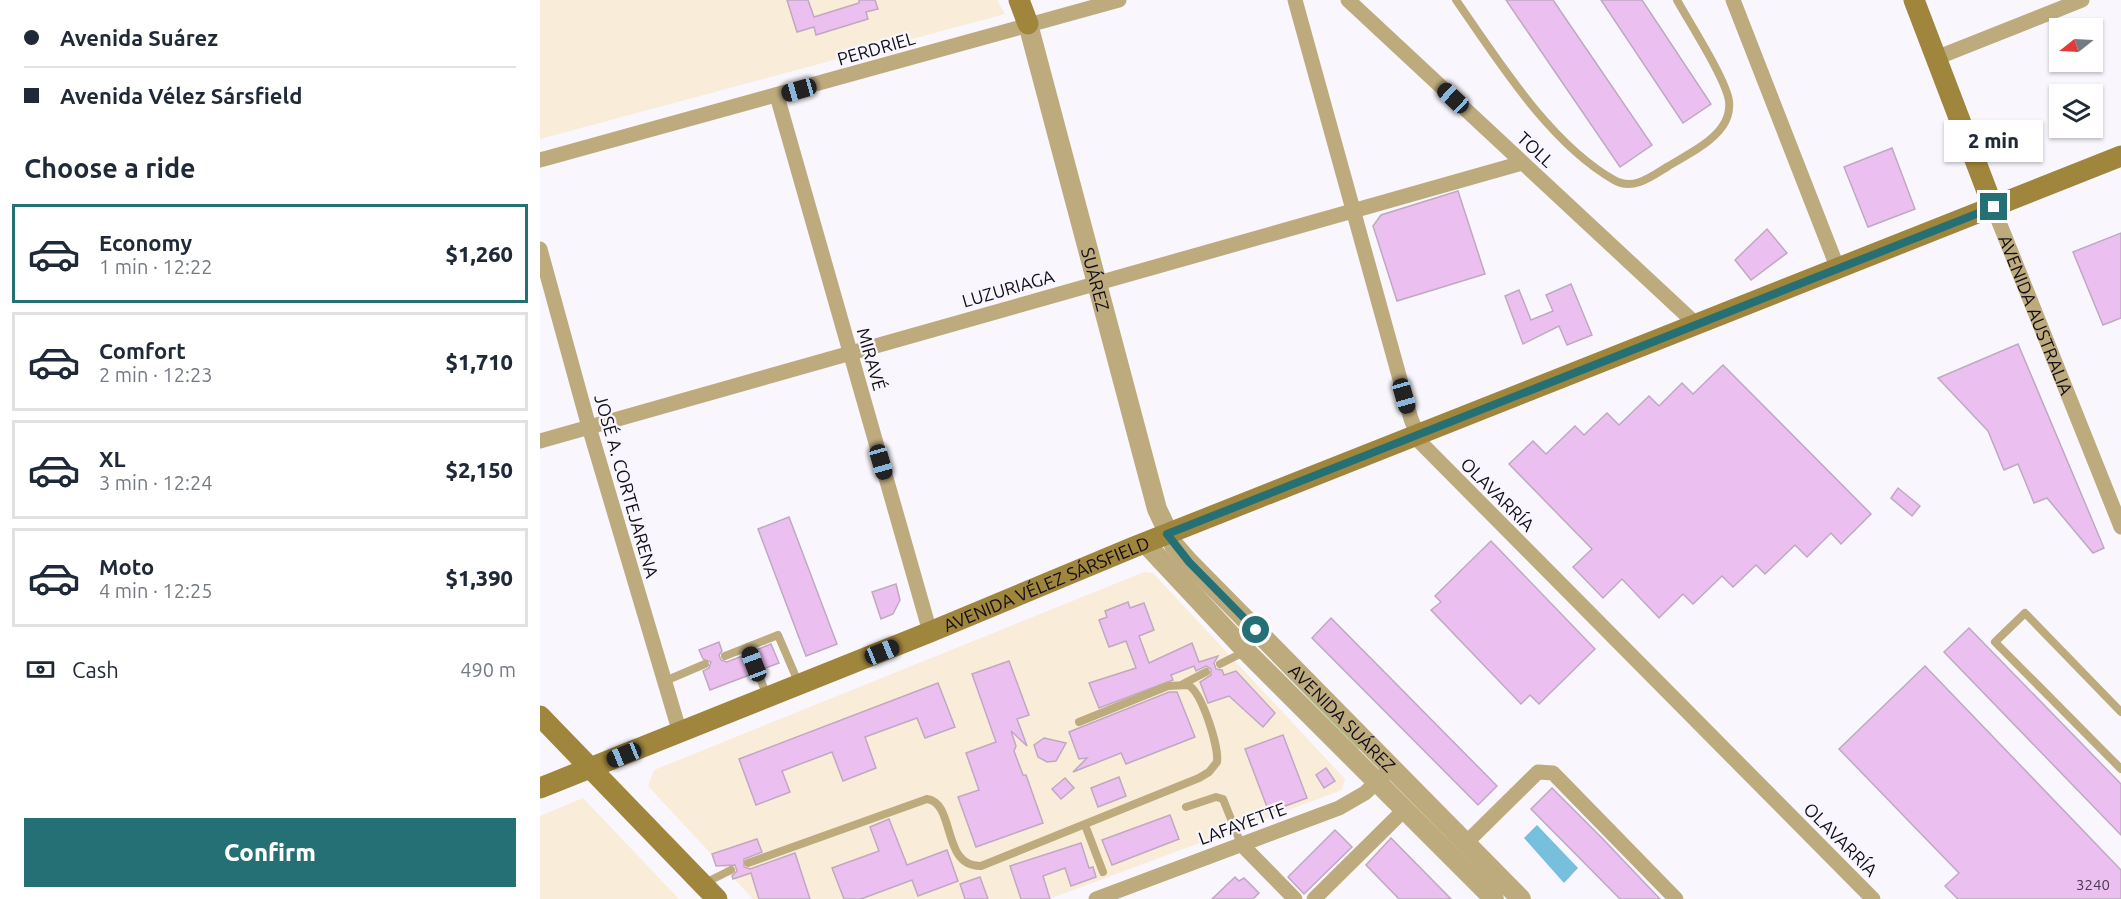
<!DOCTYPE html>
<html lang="en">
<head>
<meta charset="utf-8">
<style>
	body { margin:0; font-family:Ubuntu,sans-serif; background:#f6f6f7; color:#1f2937; height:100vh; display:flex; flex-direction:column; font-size:22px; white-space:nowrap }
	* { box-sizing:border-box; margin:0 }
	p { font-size:20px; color:#747a83 }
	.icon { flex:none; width:33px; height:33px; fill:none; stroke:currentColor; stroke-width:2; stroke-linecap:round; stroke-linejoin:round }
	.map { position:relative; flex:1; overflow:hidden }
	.panel { display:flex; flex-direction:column; background:#fff; width:540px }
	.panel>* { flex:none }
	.hud { display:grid; align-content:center; height:132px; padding:0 24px; background:#fff }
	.needle { width:39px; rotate:252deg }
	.fabs { position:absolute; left:1509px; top:18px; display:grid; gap:12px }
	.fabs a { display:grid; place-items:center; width:54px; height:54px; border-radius:0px; background:#fff; box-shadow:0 2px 4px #0004; font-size:30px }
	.end { position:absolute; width:27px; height:27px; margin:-14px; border:8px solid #257074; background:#fff; box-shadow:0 0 0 3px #fff }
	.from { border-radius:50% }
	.bubble { position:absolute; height:42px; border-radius:0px; background:#fff; box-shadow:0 2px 4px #0004; font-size:20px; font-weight:800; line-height:42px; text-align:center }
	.car { position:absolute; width:18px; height:36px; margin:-18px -9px; border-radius:8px; box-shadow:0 0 4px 2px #0007; background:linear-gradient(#222 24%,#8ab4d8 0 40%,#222 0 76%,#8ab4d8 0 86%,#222 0) }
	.hud b { display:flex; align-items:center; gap:21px; height:57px; font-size:22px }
	.hud b+b { border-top:2px solid #e0e1e3 }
	.hud i { width:15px; height:15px; background:#1f2937 }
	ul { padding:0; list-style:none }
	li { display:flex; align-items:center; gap:18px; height:99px; margin:0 12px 9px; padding:0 12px; border:3px solid #e0e1e3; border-radius:0px }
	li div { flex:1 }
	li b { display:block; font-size:22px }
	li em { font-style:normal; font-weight:800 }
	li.active { border-color:#257074 }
	li>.icon { width:54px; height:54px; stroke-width:1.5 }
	h2 { padding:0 24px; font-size:27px; line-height:72px }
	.pay { display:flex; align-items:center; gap:15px; height:66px; padding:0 24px; font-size:22px }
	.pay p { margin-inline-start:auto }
	.action { display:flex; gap:12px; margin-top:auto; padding:12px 24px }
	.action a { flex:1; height:69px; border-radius:0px; background:#257074; color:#fff; font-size:24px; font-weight:800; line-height:69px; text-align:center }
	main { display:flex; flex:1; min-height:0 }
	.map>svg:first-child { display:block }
	.medical { fill:#f9ecd8 }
	.green { fill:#badbae }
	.water { fill:#77c0dd }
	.building { fill:#ecbff1; stroke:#bfa9c2; stroke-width:1.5 }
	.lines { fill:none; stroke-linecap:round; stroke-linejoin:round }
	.service { stroke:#bdab7e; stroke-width:8 }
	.minor { stroke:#bdab7e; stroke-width:15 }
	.tertiary { stroke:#bdab7e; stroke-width:20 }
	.secondary { stroke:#a0853c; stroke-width:21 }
	.route { stroke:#257074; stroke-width:8 }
	.labels { text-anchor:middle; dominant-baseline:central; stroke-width:4.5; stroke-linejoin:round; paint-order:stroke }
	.number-label { font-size:15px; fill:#483a4e }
	.street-label { font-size:18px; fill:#110e18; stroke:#f9f7fd }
</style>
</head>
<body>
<main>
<section class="panel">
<div class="hud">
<b><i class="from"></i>Avenida Suárez</b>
<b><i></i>Avenida Vélez Sársfield</b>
</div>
<h2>Choose a ride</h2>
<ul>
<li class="active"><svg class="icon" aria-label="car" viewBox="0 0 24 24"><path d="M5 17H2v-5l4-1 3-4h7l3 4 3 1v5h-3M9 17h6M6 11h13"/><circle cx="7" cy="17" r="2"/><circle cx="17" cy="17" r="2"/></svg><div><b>Economy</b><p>1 min · 12:22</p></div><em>$1,260</em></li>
<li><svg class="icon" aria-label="car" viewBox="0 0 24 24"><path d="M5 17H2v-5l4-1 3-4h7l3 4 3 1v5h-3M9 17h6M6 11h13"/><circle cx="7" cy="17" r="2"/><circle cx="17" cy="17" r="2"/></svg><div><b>Comfort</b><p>2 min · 12:23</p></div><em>$1,710</em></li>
<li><svg class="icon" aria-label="car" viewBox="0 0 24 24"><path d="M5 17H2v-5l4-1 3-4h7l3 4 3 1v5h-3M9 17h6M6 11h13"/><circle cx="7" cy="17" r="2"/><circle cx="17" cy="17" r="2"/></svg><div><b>XL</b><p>3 min · 12:24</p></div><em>$2,150</em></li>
<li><svg class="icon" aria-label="car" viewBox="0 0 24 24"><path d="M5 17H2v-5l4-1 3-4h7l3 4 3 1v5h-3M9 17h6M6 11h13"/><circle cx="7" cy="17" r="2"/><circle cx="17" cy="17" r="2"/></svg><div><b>Moto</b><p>4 min · 12:25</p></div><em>$1,390</em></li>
</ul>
<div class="pay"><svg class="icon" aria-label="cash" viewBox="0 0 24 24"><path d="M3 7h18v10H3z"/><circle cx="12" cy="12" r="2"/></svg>Cash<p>490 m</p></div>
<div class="action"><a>Confirm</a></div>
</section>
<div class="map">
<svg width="1581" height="899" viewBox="0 0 1581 899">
	<rect width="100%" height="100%" fill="#f9f7fd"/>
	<g class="medical">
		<path d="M0,0H457L465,14L0,139Z"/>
		<path d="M604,572L613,573L805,779L802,790L509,899H213L108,786L114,770Z"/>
		<path d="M43,798L139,899H0V816Z"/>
	</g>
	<path class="green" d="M630,555L820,749H817Z"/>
	<path class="water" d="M997,825L1038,868L1024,883L984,838Z"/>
	<g class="building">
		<path d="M247,0H268L274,17L319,3V0H335L338,9L326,12L328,19L276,35L274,27L257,32Z"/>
		<path d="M966,0H1013L1112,145L1080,167Z"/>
		<path d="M1061,0H1102L1171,104L1143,123Z"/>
		<path d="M1352,148L1375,209L1328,227L1304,167Z"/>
		<path d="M918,191L945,274L857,301L833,226L841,215Z"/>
		<path d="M1227,229L1247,253L1211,280L1195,260Z"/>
		<path d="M1581,233V318L1563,325L1533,252Z"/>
		<path d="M1031,284L1052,335L1027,345L1019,326L983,344L965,296L979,290L991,320L1013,311L1006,295Z"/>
		<path d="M1478,344L1564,548L1553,553L1507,498L1494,503L1478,464L1464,470L1448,431L1398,378Z"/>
		<path d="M1183,365L1331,514L1301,544L1291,533L1267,557L1255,545L1225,574L1216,565L1193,587L1182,576L1153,604L1143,594L1119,618L1082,579L1063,598L1033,567L1052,549L969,464L993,441L1006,454L1035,426L1044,435L1067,413L1079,425L1109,396L1119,406L1142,383L1153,394Z"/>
		<path d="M1358,488L1380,506L1372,516L1351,498Z"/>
		<path d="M249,517L297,644L266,656L218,529Z"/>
		<path d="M951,541L1055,649L999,704L990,695L981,704L891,610L901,602L895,596Z"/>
		<path d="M356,584L360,600L353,614L341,619L332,592Z"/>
		<path d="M588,602L590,608L604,603L614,630L599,636L609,663L652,643L659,662L678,656L674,663L676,669L682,670L684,675L696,671L735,713L723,727L689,696L668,703L660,682L671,675V669L666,666L656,671L654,666L631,675L633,680L559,708L549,683L596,668L586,641L569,647L559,620L567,617L565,611Z"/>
		<path d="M791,618L957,786L938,805L772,638Z"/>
		<path d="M1429,628L1581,784V835L1404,652Z"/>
		<path d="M179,642L182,651L179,655L181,660L187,662L205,655L212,674L170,690L163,671L169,668L171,662L163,659L159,650Z"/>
		<path d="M231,644L239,663L223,669L216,650Z"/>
		<path d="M469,661L489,715L477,719L487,746L471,731L476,746L474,751L483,775H486L503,823L436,847L418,797L439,790L426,753L456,742L432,674Z"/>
		<path d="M1385,666L1581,870V899H1418L1405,886L1419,873L1299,749Z"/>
		<path d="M398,683L415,727L385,738L377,718L325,737L336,768L303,781L292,752L242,771L250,792L216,805L199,759Z"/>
		<path d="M629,692H637L655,737L586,764L581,753L533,772L547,758L539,759L529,732Z"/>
		<path d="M743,735L767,798L729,812L705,749Z"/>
		<path d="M504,738L526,743L516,761L507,762L498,757L494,745Z"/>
		<path d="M786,768L795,781L784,788L776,775Z"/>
		<path d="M579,777L586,796L558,807L551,788Z"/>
		<path d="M525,778L534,788L521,799L512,789Z"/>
		<path d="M1012,788L1062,838L1120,899H1080L991,809Z"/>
		<path d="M630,815L639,839L572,865L562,840Z"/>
		<path d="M349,819L367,865L407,850L418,881L378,896L372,880L321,899H304L292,868L339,851L330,827Z"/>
		<path d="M795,830L812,847L764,894L748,877Z"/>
		<path d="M851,838L911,899H859L826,865Z"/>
		<path d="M217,839L222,852L204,859V867L210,869L255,853L270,899H219L211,873L193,879L192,876L197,871L195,865L176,866L172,854Z"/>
		<path d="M541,843L549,868L553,867L556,877L531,886L525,868L503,876L510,899H481L470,866Z"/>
		<path d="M440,877L448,899H425L420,884Z"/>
		<path d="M695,877L699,881L704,878L719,893L713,899H672Z"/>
	</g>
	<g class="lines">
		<g class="service">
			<path d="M916,0C958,60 1009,143 1074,180C1093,191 1111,177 1127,167C1145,156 1170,144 1182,127C1187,120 1190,110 1189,101C1186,79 1149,22 1137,0"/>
			<path d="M208,647L227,696"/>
			<path d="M185,656L238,635L259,684"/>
			<path d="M680,664L704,652"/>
			<path d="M125,681L165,664"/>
			<path d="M643,684L666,672"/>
			<path d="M1581,712L1485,613L1455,642L1581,769"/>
			<path d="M646,807L676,797L683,799L701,844"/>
			<path d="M545,825L563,872"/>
			<path d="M208,863L387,799C416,803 401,867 441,866L659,778L669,772L677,762C679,747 662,692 648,685L628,686L539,722"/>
			<path d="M165,883L191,870"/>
		</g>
		<g class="minor">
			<path d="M755,0L871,419L881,443L1333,899"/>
			<path d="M808,0L1157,325"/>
			<path d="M1193,0L1298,269"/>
			<path d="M1396,58L1542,0"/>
			<path d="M237,96L390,632"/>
			<path d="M0,160L579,0"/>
			<path id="s1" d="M1453,207L1581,527"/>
			<path d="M0,249L49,427L140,733"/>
			<path d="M0,441L982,163"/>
			<path d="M926,843L998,772L1013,773L1136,899"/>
			<path d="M701,844L755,899"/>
			<path d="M556,899L799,808L825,793L844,775"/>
			<path d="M774,899L865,809"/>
		</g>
		<g class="tertiary">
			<path id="s2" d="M488,24L617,509L634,545L649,562L981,899"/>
			<path d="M605,543L706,651L954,899"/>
		</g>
		<g class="secondary">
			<path d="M479,0L488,24"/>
			<path d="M1374,0L1453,207"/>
			<path d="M0,716L177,899"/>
			<path id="s3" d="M0,788L390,632L594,547L1581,156"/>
		</g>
	</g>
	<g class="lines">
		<path class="route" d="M716,630L649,562L627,534L1454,207"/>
	</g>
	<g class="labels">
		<g class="number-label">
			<text x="1553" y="884">3240</text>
		</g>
		<g class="street-label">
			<text transform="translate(336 48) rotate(-16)">PERDRIEL</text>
			<text transform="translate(996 149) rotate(43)">TOLL</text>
			<text stroke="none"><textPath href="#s2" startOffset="264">SUÁREZ</textPath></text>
			<text transform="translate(468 288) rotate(-16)">LUZURIAGA</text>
			<text stroke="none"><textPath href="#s1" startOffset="116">AVENIDA AUSTRALIA</textPath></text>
			<text transform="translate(332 359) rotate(74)">MIRAVÉ</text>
			<text transform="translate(87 486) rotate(74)">JOSÉ A. CORTEJARENA</text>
			<text transform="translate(958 494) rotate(45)">OLAVARRÍA</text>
			<text stroke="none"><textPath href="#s3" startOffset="546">AVENIDA VÉLEZ SÁRSFIELD</textPath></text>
			<text stroke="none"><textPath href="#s2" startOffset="783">AVENIDA SUÁREZ</textPath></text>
			<text transform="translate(702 823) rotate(-20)">LAFAYETTE</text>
			<text transform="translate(1301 839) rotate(45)">OLAVARRÍA</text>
		</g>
	</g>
</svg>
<div class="fabs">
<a><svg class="needle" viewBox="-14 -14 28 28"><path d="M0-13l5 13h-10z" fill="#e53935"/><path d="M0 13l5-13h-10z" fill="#747a83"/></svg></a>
<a><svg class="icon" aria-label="layers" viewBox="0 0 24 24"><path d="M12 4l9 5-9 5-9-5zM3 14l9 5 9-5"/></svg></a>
</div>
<i class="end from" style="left:716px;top:630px"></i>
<i class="end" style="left:1454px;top:207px"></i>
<div class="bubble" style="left:1404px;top:120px;width:99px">2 min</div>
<i class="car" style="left:259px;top:90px;rotate:254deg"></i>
<i class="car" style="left:913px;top:98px;rotate:313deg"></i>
<i class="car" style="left:864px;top:396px;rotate:164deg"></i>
<i class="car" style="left:341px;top:462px;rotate:164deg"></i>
<i class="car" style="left:342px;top:652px;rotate:68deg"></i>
<i class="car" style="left:214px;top:664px;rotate:339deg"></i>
<i class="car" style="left:84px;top:755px;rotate:248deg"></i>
</div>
</main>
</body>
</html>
